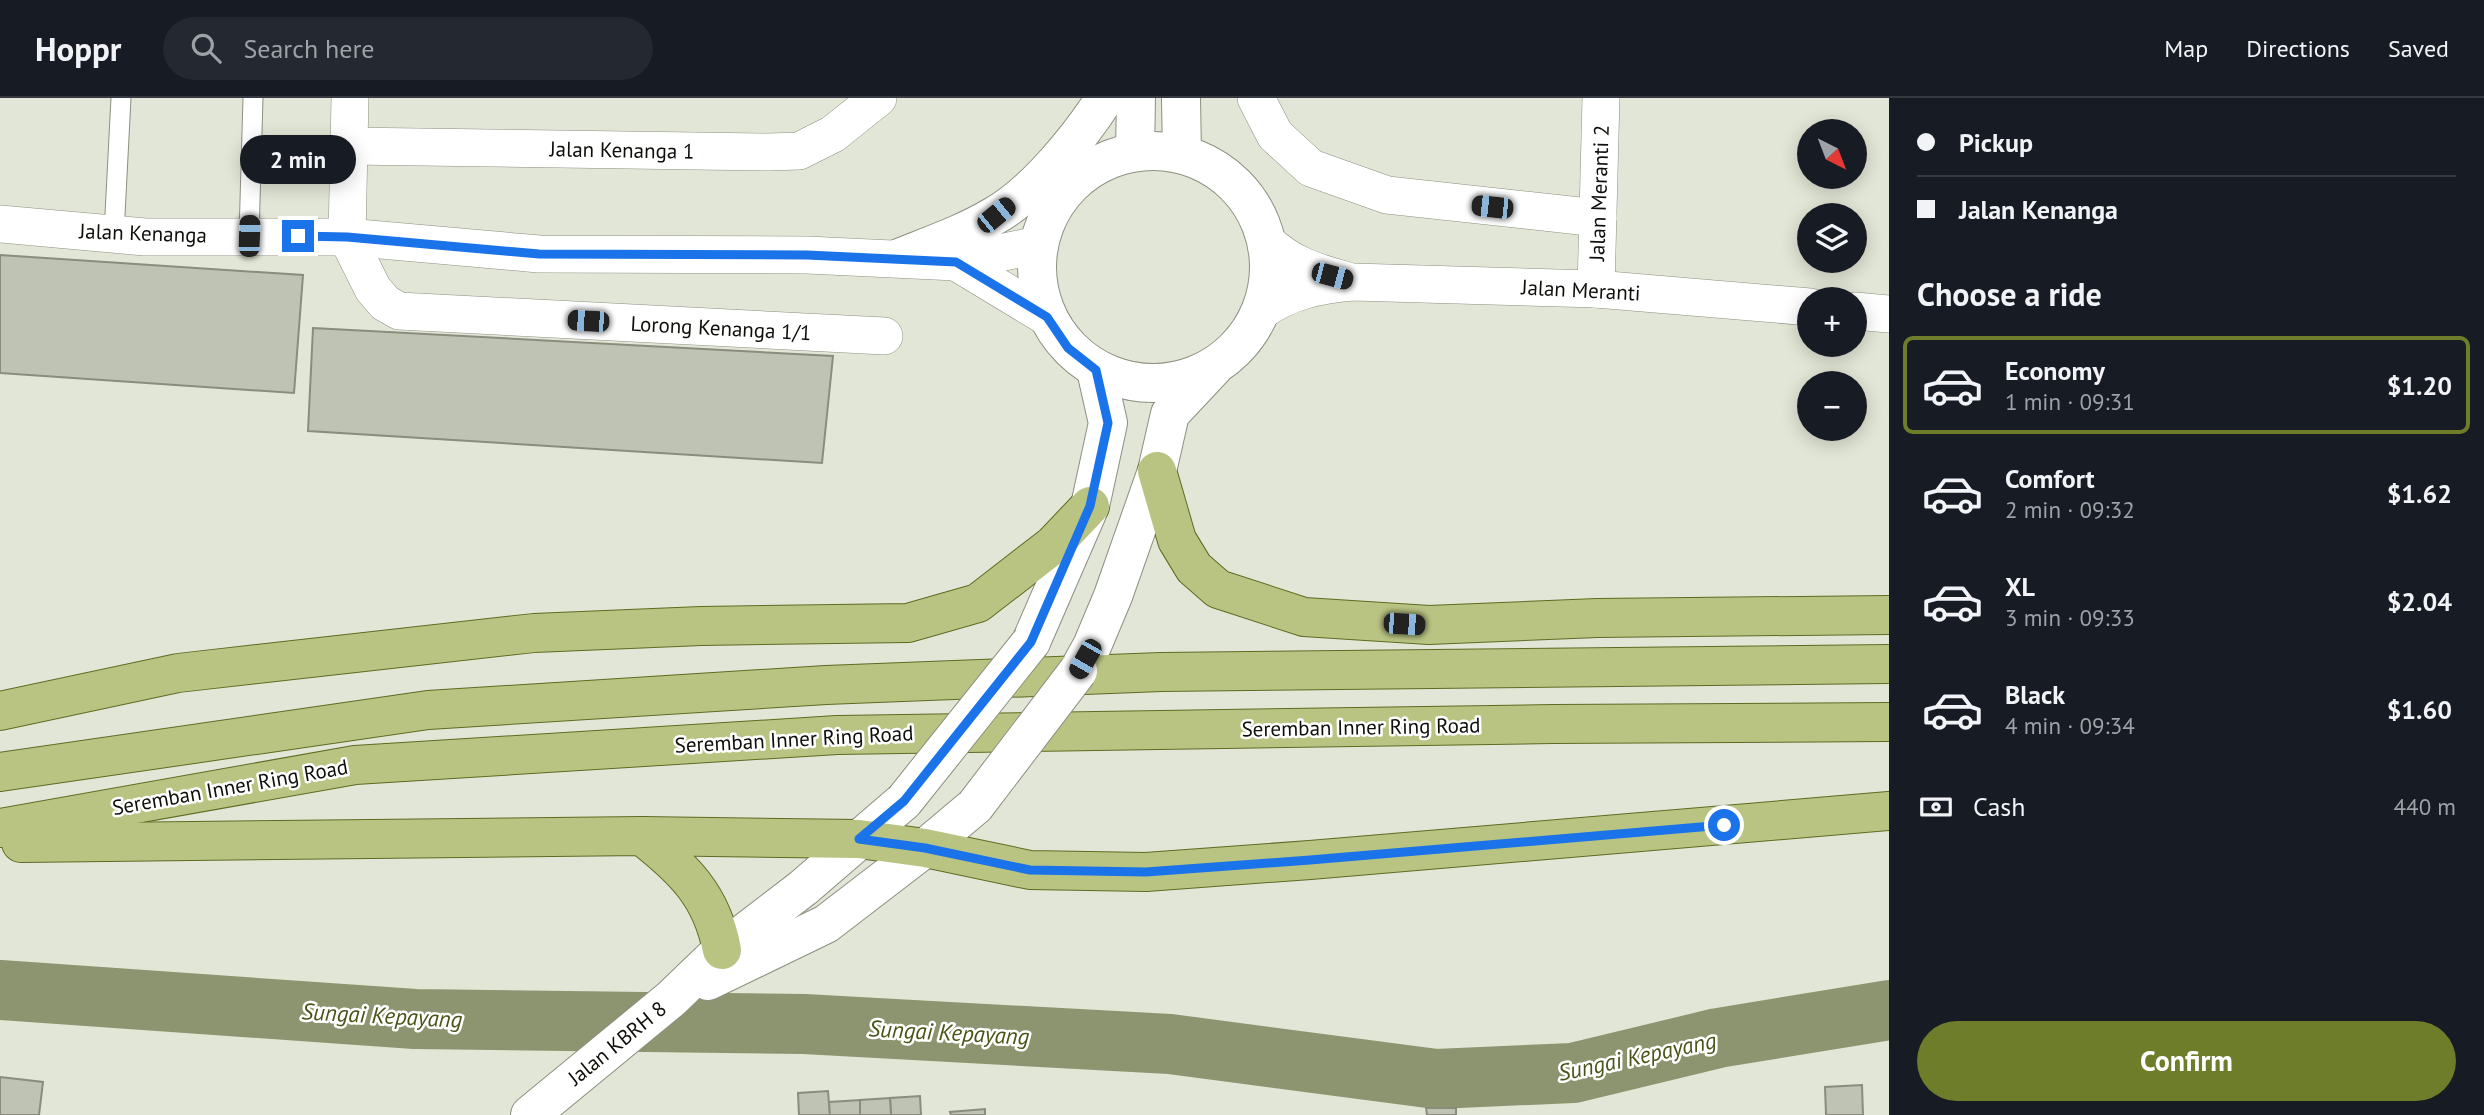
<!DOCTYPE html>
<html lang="en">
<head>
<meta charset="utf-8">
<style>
	body { margin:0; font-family:"PT Sans",sans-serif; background:#242831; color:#f1f3f6; height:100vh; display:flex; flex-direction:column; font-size:26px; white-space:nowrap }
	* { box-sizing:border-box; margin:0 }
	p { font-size:23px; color:#9ea1a6 }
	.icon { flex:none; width:38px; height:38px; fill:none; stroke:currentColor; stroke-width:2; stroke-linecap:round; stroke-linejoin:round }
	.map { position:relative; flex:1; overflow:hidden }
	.details { display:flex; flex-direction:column; background:#171b24; width:595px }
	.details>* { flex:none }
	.hud { display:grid; align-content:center; height:154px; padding:0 28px; background:#171b24 }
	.needle { width:46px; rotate:138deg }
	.tools { position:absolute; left:1797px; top:21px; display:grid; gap:14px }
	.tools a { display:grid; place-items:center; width:70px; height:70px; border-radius:50%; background:#171b24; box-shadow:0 4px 18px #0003; font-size:35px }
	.end { position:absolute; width:32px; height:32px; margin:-16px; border:9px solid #1a73e8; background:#fff; box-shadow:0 0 0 4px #fff }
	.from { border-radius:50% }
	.bubble { position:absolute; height:49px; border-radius:24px; background:#171b24; box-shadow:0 4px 18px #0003; font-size:23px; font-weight:700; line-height:49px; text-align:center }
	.car { position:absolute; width:21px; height:42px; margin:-21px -10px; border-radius:9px; box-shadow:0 0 5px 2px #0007; background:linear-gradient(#222 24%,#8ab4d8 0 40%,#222 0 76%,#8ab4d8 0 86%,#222 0) }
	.hud b { display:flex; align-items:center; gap:24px; height:66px; font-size:26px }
	.hud b+b { border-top:2px solid #363941 }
	.hud i { width:18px; height:18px; background:#f1f3f6 }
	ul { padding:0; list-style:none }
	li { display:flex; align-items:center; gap:21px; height:98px; margin:0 14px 10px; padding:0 14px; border:4px solid transparent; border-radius:10px }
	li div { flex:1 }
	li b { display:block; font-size:26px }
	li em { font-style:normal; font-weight:700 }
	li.on { border-color:#6e7d2a }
	li>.icon { width:63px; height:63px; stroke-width:1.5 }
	h2 { padding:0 28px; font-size:32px; line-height:84px }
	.pay { display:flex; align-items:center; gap:18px; height:77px; padding:0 28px; font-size:26px }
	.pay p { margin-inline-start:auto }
	.primary-button { display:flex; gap:14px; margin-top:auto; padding:14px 28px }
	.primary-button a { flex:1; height:80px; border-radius:42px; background:#6e7d2a; color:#fff; font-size:28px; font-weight:700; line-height:80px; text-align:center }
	header { display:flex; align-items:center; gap:42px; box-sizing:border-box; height:98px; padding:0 35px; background:#171b24; border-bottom:2px solid #363941 }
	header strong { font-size:33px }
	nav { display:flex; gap:38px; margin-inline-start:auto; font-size:24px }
	.search { width:490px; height:63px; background:#242831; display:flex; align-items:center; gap:18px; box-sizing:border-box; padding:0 24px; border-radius:38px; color:#9ea1a6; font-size:26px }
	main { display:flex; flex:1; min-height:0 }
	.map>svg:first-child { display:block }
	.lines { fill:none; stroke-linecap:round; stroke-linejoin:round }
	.river { stroke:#8c956f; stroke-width:60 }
	.building { fill:#bfc3b3; stroke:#8a8d7e; stroke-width:2 }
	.service-casing { stroke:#8c9081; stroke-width:21 }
	.minor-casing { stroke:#8c9081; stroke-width:38 }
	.tertiary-casing { stroke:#8c9081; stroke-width:40 }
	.secondary-casing { stroke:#8c9081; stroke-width:40 }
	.primary-casing { stroke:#5e6b22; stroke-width:40 }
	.service { stroke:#fff; stroke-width:19 }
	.minor { stroke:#fff; stroke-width:37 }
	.tertiary { stroke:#fff; stroke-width:38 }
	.secondary { stroke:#fff; stroke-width:38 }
	.primary { stroke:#b9c483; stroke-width:38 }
	.tertiary-bridge-casing { stroke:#8c9081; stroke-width:40; stroke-linecap:butt }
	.tertiary-bridge { stroke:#fff; stroke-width:38 }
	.route { stroke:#1a73e8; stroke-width:9 }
	.labels { text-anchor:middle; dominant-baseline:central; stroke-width:5; stroke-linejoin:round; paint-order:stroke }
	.street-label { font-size:21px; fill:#0d0f09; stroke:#fff }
	.water-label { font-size:23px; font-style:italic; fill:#4a5417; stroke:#fff }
</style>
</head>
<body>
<header>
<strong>Hoppr</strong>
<div class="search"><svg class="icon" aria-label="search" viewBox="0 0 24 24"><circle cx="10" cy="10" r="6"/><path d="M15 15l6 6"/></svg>Search here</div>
<nav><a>Map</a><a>Directions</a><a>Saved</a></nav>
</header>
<main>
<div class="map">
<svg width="1889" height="1017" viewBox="0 0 1889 1017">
	<rect width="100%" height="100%" fill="#e2e6d6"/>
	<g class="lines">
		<path class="river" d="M0,892L415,921L804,926L1170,946L1436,981L1573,975L1718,940L1889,912"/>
	</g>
	<g class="building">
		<path d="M0,157L303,177L294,295L0,275Z"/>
		<path d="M313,230L833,258L822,365L308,333Z"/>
		<path d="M0,979L43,984L39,1017H0Z"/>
		<path d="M1862,987L1863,1017H1826L1825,989Z"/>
		<path d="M828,993L830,1017H799L798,995Z"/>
		<path d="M920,998L921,1017H891L890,1000Z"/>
		<path d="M890,1000L891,1017H860V1002Z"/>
		<path d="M860,1002V1017H830L829,1004Z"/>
		<path d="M1426,1010H1456V1017H1427Z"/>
		<path d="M985,1011V1017H951L950,1014Z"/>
	</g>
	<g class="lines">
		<g class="service-casing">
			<g id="service">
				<path d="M114,136L121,0"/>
				<path d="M249,138L253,0"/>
			</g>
		</g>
		<g class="minor-casing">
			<g id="minor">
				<path d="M350,0L347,139L373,191L385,205L399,213L884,238"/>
				<path d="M1256,0L1275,37L1311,70L1387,97L1598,120"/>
				<path d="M349,48L769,54L799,53L833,36L878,0"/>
				<path d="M0,126L145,139H347L539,156L807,157L956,164L1038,147"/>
				<path d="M1267,144C1290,166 1315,174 1345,182"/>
				<path d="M956,164L1047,219"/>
				<path d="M1596,191L1601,0"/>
				<path d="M1261,213C1290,193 1318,187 1353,184L1596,191L1810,209"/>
				<path d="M1855,213L1889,216"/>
			</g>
		</g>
		<g class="tertiary-casing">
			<g id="tertiary">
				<path d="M1031,544L1090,408L1108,325L1096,272"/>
				<path d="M1078,573L1092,548L1113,498L1157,373L1170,316L1214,269"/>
				<path d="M708,883L826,826L925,750L975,708"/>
				<path d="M530,1017L671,901L722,852L803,790L904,703"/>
			</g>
		</g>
		<g class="secondary-casing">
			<g id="secondary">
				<path d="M1181,0L1182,56"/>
				<circle cx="1153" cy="169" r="116"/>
				<path d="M1135,54L1136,0"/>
				<path d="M899,160C931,147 964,136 994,118C1035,95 1080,39 1105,0"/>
			</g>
		</g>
		<g class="primary-casing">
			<g id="primary">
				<path d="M1157,373L1177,442L1194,470L1218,491L1304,519L1429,527L1597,520L1889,517"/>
				<path d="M0,613L178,575L534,535L701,528L908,525L978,505L1053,447L1090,408"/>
				<path d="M0,674L428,612L826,587L1161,574L1889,566"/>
				<path d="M0,730L355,667L837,637L1553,626L1889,624"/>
				<path d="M642,738C684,771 712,798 722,852"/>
				<path d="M21,745L642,738L859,741L925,750L1030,772L1146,774L1310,762L1889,713"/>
			</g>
		</g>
		<use href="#service" class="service"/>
		<use href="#minor" class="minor"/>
		<use href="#tertiary" class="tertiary"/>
		<use href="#secondary" class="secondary"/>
		<use href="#primary" class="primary"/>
		<g class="tertiary-bridge-casing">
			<g id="tertiary-bridge">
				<path d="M904,703L1031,544"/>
				<path d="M975,708L1078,573"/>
			</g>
		</g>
		<use href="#tertiary-bridge" class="tertiary-bridge"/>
	</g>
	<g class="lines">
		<path class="route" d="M298,138L347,139L539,156L807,157L956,164L1047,219L1068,250L1096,272L1108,325L1090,408L1031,544L904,703L859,741L925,750L1030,772L1146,774L1310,762L1724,727"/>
	</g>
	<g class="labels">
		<g class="street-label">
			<text transform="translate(622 52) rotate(1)">Jalan Kenanga 1</text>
			<text transform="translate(1599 95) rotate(-88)">Jalan Meranti 2</text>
			<text transform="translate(143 135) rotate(2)">Jalan Kenanga</text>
			<text transform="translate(1581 192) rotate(3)">Jalan Meranti</text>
			<text transform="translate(721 230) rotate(3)">Lorong Kenanga 1/1</text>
			<text transform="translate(1361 629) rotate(-1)">Seremban Inner Ring Road</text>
			<text transform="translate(794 641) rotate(-3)">Seremban Inner Ring Road</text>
			<text transform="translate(230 689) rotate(-10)">Seremban Inner Ring Road</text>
			<text transform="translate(617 945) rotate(-39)">Jalan KBRH 8</text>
		</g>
		<g class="water-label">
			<text transform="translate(382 917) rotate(3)">Sungai Kepayang</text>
			<text transform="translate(949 934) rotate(3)">Sungai Kepayang</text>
			<text transform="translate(1637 958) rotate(-12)">Sungai Kepayang</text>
		</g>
	</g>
</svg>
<div class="tools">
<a><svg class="needle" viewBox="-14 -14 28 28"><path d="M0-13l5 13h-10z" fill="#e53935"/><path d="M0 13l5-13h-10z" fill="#9ea1a6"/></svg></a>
<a><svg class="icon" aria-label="layers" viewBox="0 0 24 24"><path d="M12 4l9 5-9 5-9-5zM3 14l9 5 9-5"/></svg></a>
<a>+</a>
<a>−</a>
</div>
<i class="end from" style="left:1724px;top:727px"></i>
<i class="end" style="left:298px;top:138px"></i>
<div class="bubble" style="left:240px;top:37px;width:116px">2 min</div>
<i class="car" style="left:1492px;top:109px;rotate:276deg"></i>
<i class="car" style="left:996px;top:117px;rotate:51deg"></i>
<i class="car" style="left:249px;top:138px;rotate:2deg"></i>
<i class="car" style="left:1332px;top:178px;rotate:105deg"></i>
<i class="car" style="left:588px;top:223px;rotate:273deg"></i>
<i class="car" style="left:1404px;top:526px;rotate:94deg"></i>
<i class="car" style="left:1085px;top:561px;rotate:210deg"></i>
</div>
<section class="details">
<div class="hud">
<b><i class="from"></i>Pickup</b>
<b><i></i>Jalan Kenanga</b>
</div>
<h2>Choose a ride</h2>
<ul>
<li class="on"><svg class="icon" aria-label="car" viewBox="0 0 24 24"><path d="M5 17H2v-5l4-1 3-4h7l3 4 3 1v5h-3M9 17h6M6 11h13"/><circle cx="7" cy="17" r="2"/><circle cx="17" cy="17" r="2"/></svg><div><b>Economy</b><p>1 min · 09:31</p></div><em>$1.20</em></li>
<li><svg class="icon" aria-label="car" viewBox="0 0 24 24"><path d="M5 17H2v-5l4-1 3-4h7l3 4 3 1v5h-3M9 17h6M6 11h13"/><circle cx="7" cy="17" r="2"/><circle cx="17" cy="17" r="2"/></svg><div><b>Comfort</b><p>2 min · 09:32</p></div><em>$1.62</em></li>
<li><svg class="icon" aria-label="car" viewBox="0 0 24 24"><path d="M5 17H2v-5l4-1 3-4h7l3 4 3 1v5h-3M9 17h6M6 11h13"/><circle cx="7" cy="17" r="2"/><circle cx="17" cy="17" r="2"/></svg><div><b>XL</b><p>3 min · 09:33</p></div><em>$2.04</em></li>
<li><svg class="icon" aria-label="car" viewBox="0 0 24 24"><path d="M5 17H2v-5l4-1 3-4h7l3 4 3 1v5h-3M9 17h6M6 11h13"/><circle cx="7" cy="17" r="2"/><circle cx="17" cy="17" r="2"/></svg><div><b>Black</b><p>4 min · 09:34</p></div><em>$1.60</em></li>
</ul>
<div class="pay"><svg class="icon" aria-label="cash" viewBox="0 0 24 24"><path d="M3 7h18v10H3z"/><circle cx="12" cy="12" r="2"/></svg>Cash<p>440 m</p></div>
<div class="primary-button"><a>Confirm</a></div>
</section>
</main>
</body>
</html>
